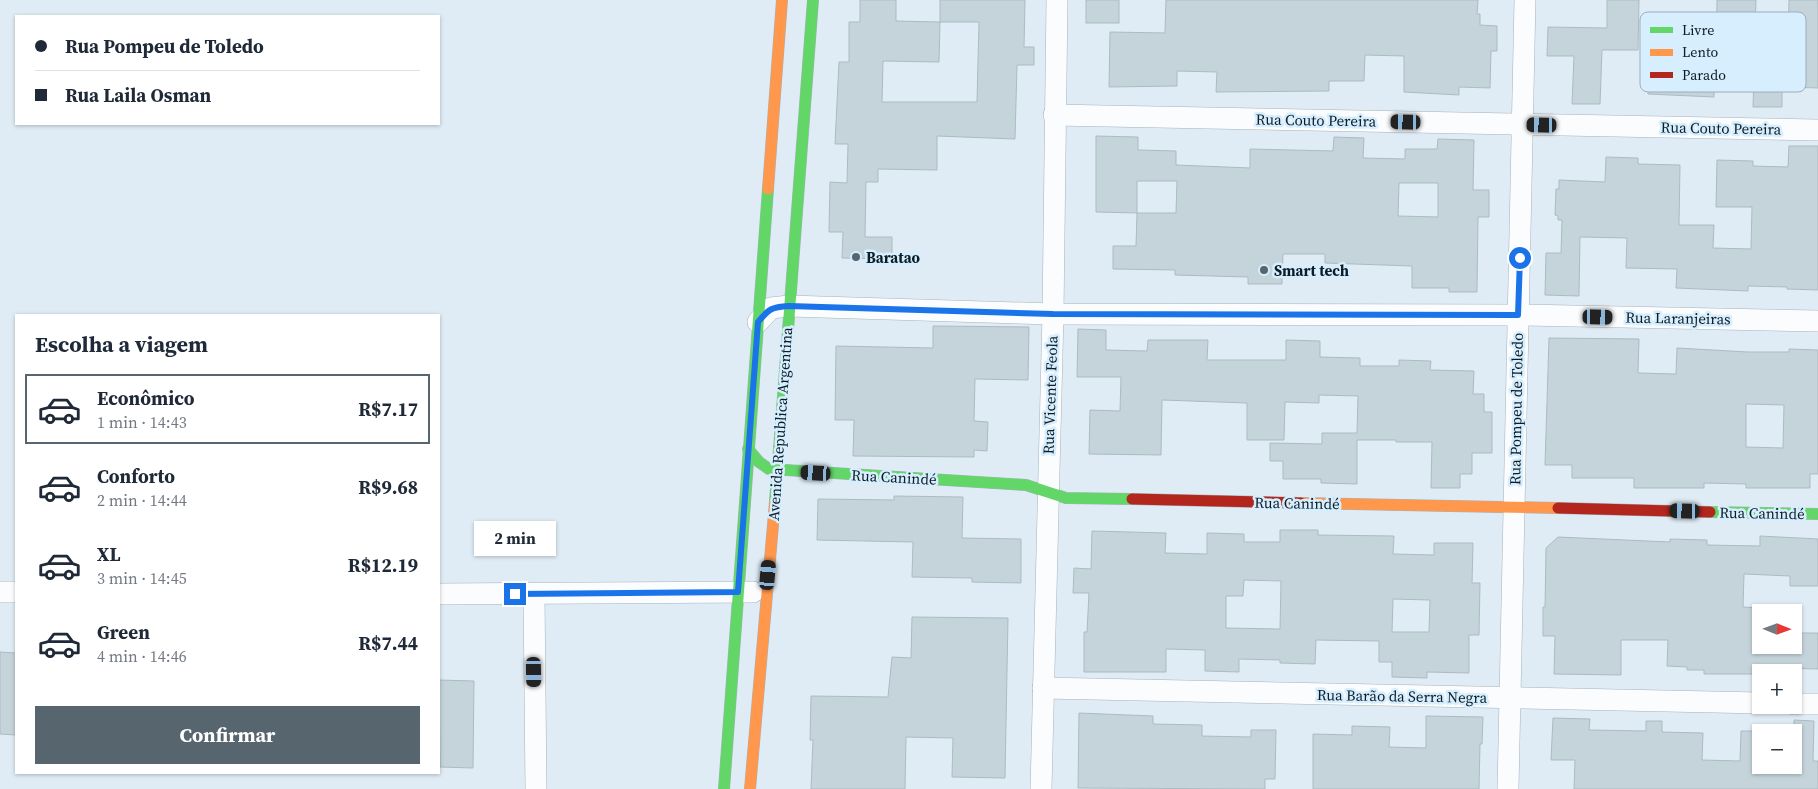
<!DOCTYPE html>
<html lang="pt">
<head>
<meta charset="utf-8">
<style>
	body { margin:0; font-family:"Source Serif 4",serif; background:#f2f2f3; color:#1f2937; height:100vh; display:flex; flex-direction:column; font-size:19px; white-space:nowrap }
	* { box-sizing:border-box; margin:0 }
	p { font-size:16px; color:#747a83 }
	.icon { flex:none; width:28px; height:28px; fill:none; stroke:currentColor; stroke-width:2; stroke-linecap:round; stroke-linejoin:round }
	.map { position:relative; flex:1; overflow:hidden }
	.sheet { position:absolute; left:15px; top:314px; width:425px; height:460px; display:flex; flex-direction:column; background:#fff; border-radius:0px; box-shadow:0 1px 4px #0004 }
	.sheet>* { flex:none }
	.hud { position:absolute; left:15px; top:15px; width:425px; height:110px; border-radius:0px; box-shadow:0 1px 4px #0004; display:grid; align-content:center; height:110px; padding:0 20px; background:#fff }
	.needle { width:32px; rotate:91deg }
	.buttons { position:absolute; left:1752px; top:604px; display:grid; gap:10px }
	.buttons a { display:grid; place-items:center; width:50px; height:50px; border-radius:0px; background:#fff; box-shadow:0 1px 4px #0004; font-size:25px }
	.end { position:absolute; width:22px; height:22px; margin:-11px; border:6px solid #1a73e8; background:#fff; box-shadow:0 0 0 2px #fff }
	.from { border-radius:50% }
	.bubble { position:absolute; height:35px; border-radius:0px; background:#fff; box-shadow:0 1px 4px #0004; font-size:16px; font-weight:700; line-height:35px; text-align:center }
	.car { position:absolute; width:15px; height:30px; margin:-15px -8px; border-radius:6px; box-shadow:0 0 4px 1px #0007; background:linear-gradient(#222 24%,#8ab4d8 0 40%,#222 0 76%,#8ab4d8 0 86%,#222 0) }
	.hud b { display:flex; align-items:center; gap:18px; height:48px; font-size:19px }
	.hud b+b { border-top:1px solid #e0e1e3 }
	.hud i { width:12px; height:12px; background:#1f2937 }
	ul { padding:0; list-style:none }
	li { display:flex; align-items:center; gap:15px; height:70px; margin:0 10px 8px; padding:0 10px; border:2px solid transparent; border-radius:0px }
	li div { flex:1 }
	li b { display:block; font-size:19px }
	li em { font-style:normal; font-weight:700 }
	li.on { border-color:#56656e }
	li>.icon { width:45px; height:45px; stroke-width:1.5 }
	h2 { padding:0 20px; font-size:22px; line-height:60px }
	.button { display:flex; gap:10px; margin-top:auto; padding:10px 20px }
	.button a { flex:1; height:58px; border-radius:0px; background:#56656e; color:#fff; font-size:20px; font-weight:700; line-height:58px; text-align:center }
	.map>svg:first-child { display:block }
	.building { fill:#c4d4da; stroke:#acbbc2; fill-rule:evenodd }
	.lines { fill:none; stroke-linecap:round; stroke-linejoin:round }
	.street-casing { stroke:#a6b3bc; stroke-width:22 }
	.fast-casing { stroke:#a6b3bc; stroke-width:12 }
	.slow-casing { stroke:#a6b3bc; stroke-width:12 }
	.jam-casing { stroke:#a6b3bc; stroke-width:12 }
	.street { stroke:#fafcfe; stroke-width:21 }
	.fast { stroke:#63d668; stroke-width:11 }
	.slow { stroke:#ff974d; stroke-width:11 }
	.jam { stroke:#b3261e; stroke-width:11 }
	.route { stroke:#1a73e8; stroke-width:6 }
	.poi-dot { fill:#56656e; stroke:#d6eefe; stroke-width:2 }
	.labels { text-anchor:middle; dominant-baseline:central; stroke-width:5; stroke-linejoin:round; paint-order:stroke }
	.street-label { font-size:15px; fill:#0d1c25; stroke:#d6eefe }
	.poi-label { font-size:15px; font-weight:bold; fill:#0d1c25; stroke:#d6eefe; text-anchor:start }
	.key { fill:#d6eefe; stroke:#9aafbd; stroke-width:1 }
	.key-label { font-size:14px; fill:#0d1c25 }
</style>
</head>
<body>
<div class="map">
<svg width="1818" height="789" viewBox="0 0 1818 789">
	<rect width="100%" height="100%" fill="#dfecf5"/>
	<g class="building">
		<path d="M860,0H896V21L940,22V0H1025L1024,47H1034V65H1017L1015,139L937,136V170L878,169V182H866L865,237H892V259L842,258L843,232H829L830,182L847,183L848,144H835L839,62H849V22H860ZM940,22H979L977,102H882L883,61L939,62Z"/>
		<rect x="1086" y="0" width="33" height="23"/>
		<path d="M1166,0H1478L1477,14H1480V25L1497,26V51H1491L1490,88L1459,87V95L1404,92V56L1365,55L1364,81H1329V91L1216,92L1217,72L1177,71V86L1109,87L1110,32L1165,33Z"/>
		<path d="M1607,0H1639L1638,50H1602L1600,104H1572L1574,56H1547L1548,27L1607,28Z"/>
		<path d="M1717,0H1756L1753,89L1714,88V97L1648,94L1649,63L1716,64Z"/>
		<path d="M1789,0H1818V88L1787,87Z"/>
		<path d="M1754,75L1782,76V107H1753Z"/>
		<path d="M1096,136L1138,137V150L1176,151V165L1250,168V149L1333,151L1334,137L1364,138L1363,158L1405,159V149H1437L1438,139L1474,140L1473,190H1489V217H1478L1477,292H1449V288H1412V266L1325,263V254H1283L1282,284H1248V277L1175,275V270L1113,269V246H1136L1137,213L1096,212ZM1137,181H1177L1176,213H1137ZM1399,183H1438V217L1398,216Z"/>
		<path d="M1789,146H1818V290L1787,289V287L1748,286V291L1676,288L1677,269L1626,268L1627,238L1580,237L1579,296L1545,295L1546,253H1561L1562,220H1558V216L1555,215L1556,189H1559V180L1605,182L1606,157L1638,158V164L1680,165L1679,225H1714L1713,248L1751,249L1752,207H1716L1717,160L1753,161V166L1788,167Z"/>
		<path d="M933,326L1029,327L1028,380L975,379L974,421L988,422L987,451L974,450V457L853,456L854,420H835L836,346L933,348Z"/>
		<path d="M1078,329L1106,330V350L1147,351L1148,340H1208L1207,360H1286V340L1320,341V357L1360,358V366H1399V360L1431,361L1430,370L1474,371L1473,394H1484V412H1492V453H1472V474H1460V488H1431L1432,442H1396V440H1357V484L1321,483V479H1283V461H1270V443L1322,444V433H1357L1358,396L1319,395V403L1285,402L1284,440H1247V403L1162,400L1161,455L1089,454L1090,410L1120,411L1121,377H1077Z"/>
		<path d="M1549,338L1639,339L1638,373L1676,374L1677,348L1748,352H1789V349L1818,350V474H1810V488H1746V484L1704,483V488H1634V478H1572V465H1545ZM1746,404L1784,405L1783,448L1746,447Z"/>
		<path d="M894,496L963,497L962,538L1021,539V583L972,582V578L912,577L913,542L817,540L818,499L894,500Z"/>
		<path d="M1280,530H1318V535L1394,536L1393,554L1434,555V543H1473L1472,583H1480L1479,635H1469V673L1427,672V678L1392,677V662H1379V641L1316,640L1315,664L1280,663V660L1239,659V672L1205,671V650L1166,649V672H1084V632H1087L1089,593H1073L1074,568L1091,569L1092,531L1166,533L1165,553L1207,554V533L1244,534V542H1280ZM1244,580L1281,581L1280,629L1226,628V596H1243ZM1393,599L1430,600L1429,632H1392Z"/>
		<path d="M1760,536L1818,539V586H1790V576L1744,574L1743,607L1761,608V645H1794V633H1818V669L1778,668V672H1761V674H1704V670H1687V667L1667,666L1668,640H1621V675L1554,674L1555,636H1543V607H1545L1546,548L1558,537L1670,542V539L1707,540V545L1760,546Z"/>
		<path d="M912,617L1008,618L1005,778L952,777L953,738L906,737L905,789H811L813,740H810L811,696L888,697L892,657L911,658Z"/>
		<path d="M0,652L16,653V735L0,734Z"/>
		<path d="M439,680L474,681L473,768L440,767Z"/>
		<path d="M1079,713L1153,716V724L1202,725V736L1251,737V730H1276L1275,779H1265V789L1078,788Z"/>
		<path d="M1426,716L1483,717L1482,744H1480L1479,789H1313V734L1352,735V726L1390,727L1389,747L1426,748Z"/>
		<path d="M1553,718L1590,719L1589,730L1646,731V721H1662V732L1703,733L1702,760L1740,761L1741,731H1761V765H1794V720L1814,721L1813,761H1818V789H1574L1575,760H1551Z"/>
	</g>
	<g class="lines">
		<g class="street-casing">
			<g id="street">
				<path d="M1054,115L1818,130"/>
				<path d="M758,322L771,308L789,306L1053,314L1518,315L1818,321"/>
				<path d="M0,592H16"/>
				<path d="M439,594L753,592"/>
				<path d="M534,594L536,789"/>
				<path d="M1043,688L1761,703"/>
				<path d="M1794,704H1818"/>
				<path d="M1041,789L1053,314L1057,0"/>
				<path d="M1508,789L1525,0"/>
			</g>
		</g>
		<g class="fast-casing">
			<g id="fast">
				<path d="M748,449L759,462L769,469L1026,485L1066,498L1132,499"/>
				<path d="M775,502L813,0"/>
				<path d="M1710,512L1818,514"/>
				<path d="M724,789L768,189"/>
			</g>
		</g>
		<g class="slow-casing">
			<g id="slow">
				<path d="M768,189L782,0"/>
				<path d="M1301,503L1558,508"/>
				<path d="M750,789L775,502"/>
			</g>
		</g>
		<g class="jam-casing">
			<g id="jam">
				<path d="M1132,499L1301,503"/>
				<path d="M1558,508L1710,512"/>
			</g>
		</g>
		<use href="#street" class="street"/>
		<use href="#fast" class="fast"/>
		<use href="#slow" class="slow"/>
		<use href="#jam" class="jam"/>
	</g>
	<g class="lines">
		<path class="route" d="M515,594L738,592L758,322C769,309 771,307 789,306L1053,314L1518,315L1520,258"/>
	</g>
	<g class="poi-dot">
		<circle cx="856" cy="257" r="5"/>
		<circle cx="1264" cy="270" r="5"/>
	</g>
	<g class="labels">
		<g class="street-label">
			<text transform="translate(1316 120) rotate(1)">Rua Couto Pereira</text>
			<text transform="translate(1721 128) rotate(1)">Rua Couto Pereira</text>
			<text transform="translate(1678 318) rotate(1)">Rua Laranjeiras</text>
			<text transform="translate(1050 395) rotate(-88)">Rua Vicente Feola</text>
			<text transform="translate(1516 409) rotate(-89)">Rua Pompeu de Toledo</text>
			<text transform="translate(780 424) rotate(-86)">Avenida Republica Argentina</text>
			<text transform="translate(894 477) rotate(3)">Rua Canindé</text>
			<text transform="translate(1297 503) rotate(1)">Rua Canindé</text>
			<text transform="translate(1762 513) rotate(1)">Rua Canindé</text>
			<text transform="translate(1402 696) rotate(1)">Rua Barão da Serra Negra</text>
		</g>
		<g class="poi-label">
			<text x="866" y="257">Baratao</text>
			<text x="1274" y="270">Smart tech</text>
		</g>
	</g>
	<rect x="1640" y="12" width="166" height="80" rx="8" class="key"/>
	<rect x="1650" y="27" width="23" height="6" fill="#63d668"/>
	<rect x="1650" y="49" width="23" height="7" fill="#ff974d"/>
	<rect x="1650" y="72" width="23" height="6" fill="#b3261e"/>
	<g class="key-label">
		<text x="1682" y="35">Livre</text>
		<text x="1682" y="57">Lento</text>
		<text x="1682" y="80">Parado</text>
	</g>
</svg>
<div class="buttons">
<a><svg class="needle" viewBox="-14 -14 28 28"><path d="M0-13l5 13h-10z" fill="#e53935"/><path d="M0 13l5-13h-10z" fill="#747a83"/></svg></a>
<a>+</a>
<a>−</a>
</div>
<i class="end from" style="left:1520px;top:258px"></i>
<i class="end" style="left:515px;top:594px"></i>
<div class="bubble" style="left:474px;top:521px;width:82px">2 min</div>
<i class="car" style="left:1406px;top:122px;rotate:271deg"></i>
<i class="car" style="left:1542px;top:125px;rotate:271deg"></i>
<i class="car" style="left:1598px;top:317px;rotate:91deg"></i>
<i class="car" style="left:816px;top:473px;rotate:273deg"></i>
<i class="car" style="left:1685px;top:511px;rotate:271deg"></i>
<i class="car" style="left:768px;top:575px;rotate:5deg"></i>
<i class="car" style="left:534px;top:672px;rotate:179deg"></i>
<div class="hud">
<b><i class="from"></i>Rua Pompeu de Toledo</b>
<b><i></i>Rua Laila Osman</b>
</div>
<section class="sheet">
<h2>Escolha a viagem</h2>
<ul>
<li class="on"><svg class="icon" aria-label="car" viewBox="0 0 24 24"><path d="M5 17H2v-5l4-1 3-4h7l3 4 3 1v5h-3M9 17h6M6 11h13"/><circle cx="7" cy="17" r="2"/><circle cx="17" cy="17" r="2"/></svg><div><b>Econômico</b><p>1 min · 14:43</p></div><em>R$7.17</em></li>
<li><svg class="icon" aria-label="car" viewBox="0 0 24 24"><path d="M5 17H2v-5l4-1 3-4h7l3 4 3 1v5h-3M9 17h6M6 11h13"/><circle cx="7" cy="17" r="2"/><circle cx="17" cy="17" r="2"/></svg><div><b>Conforto</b><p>2 min · 14:44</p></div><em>R$9.68</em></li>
<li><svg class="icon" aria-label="car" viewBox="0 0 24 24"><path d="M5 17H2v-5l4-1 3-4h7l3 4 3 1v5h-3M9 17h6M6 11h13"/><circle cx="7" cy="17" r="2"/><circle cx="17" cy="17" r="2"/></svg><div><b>XL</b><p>3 min · 14:45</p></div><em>R$12.19</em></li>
<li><svg class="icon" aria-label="car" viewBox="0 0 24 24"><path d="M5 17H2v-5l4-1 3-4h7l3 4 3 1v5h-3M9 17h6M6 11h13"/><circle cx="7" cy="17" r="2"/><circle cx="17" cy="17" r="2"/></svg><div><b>Green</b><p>4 min · 14:46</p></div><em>R$7.44</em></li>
</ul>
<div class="button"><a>Confirmar</a></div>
</section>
</div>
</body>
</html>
